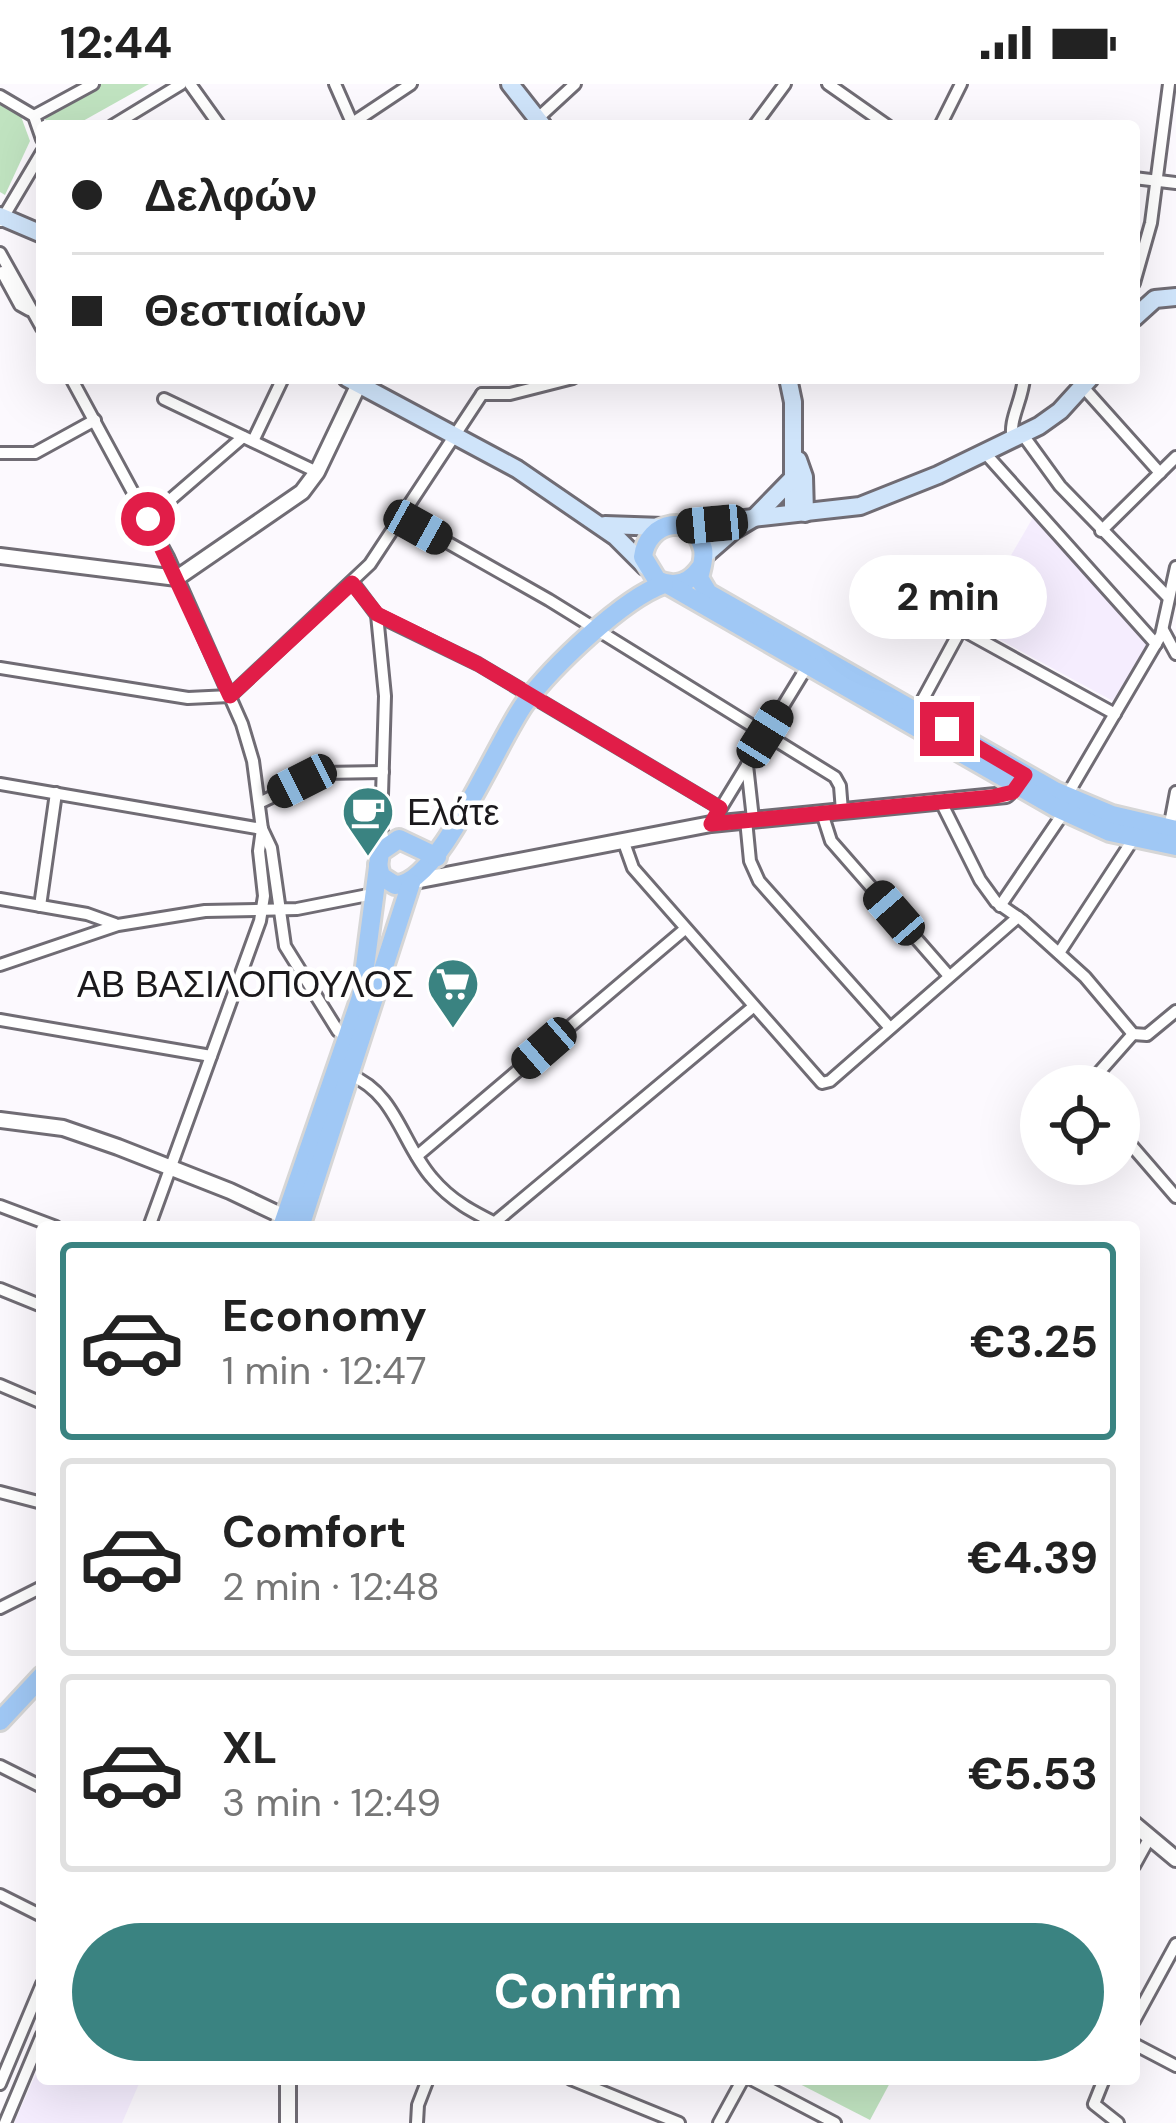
<!DOCTYPE html>
<html lang="en">
<head>
<meta charset="utf-8">
<style>
	body { margin:0; font-family:"DM Sans",sans-serif; background:#f2f2f2; color:#222; height:100vh; display:flex; flex-direction:column; font-size:45px; white-space:nowrap }
	* { box-sizing:border-box; margin:0 }
	p { font-size:39px; color:#767676 }
	.icon { flex:none; width:66px; height:66px; fill:none; stroke:currentColor; stroke-width:2; stroke-linecap:round; stroke-linejoin:round }
	.map { position:relative; flex:1; overflow:hidden }
	.panel { position:absolute; left:36px; top:1137px; width:1104px; height:864px; display:flex; flex-direction:column; background:#fff; border-radius:12px; box-shadow:0 12px 48px #0002 }
	.panel>* { flex:none }
	.top-card { position:absolute; left:36px; top:36px; width:1104px; height:264px; border-radius:12px; box-shadow:0 12px 48px #0002; display:grid; align-content:center; height:264px; padding:0 36px; background:#fff }
	.buttons { position:absolute; left:1020px; top:981px; display:grid; gap:24px }
	.buttons a { display:grid; place-items:center; width:120px; height:120px; border-radius:50%; background:#fff; box-shadow:0 12px 48px #0002; font-size:60px }
	.end { position:absolute; width:54px; height:54px; margin:-27px; border:15px solid #e11d48; background:#fff; box-shadow:0 0 0 6px #fff }
	.from { border-radius:50% }
	.bubble { position:absolute; height:84px; border-radius:42px; background:#fff; box-shadow:0 12px 48px #0002; font-size:39px; font-weight:700; line-height:84px; text-align:center }
	.car { position:absolute; width:36px; height:72px; margin:-36px -18px; border-radius:15px; box-shadow:0 0 9px 3px #0007; background:linear-gradient(#222 24%,#8ab4d8 0 40%,#222 0 76%,#8ab4d8 0 86%,#222 0) }
	.top-card b { display:flex; align-items:center; gap:42px; height:114px; font-size:45px }
	.top-card b+b { border-top:3px solid #e0e0e0 }
	.top-card i { width:30px; height:30px; background:#222 }
	ul { padding:21px 0 0; list-style:none }
	li { display:flex; align-items:center; gap:36px; height:198px; margin:0 24px 18px; padding:0 12px; border:6px solid #e0e0e0; border-radius:12px }
	li div { flex:1 }
	li b { display:block; font-size:45px }
	li em { font-style:normal; font-weight:700 }
	li.on { border-color:#3a8381 }
	li>.icon { width:108px; height:108px; stroke-width:1.5 }
	.action { display:flex; gap:24px; margin-top:auto; padding:24px 36px }
	.action a { flex:1; height:138px; border-radius:72px; background:#3a8381; color:#fff; font-size:48px; font-weight:700; line-height:138px; text-align:center }
	.status { display:flex; justify-content:space-between; align-items:center; height:84px; padding:0 60px; background:#fff; direction:ltr }
	.status svg { height:33px; fill:currentColor }
	.map>svg:first-child { display:block }
	.education { fill:#f5edfe }
	.green { fill:#c0e3c0 }
	.lines { fill:none; stroke-linecap:round; stroke-linejoin:round }
	.minor-casing { stroke:#706c74; stroke-width:16 }
	.tertiary-casing { stroke:#706c74; stroke-width:20 }
	.secondary-casing { stroke:#706c74; stroke-width:22 }
	.primary-casing { stroke:#d6d6d6; stroke-width:24 }
	.minor { stroke:#fff; stroke-width:10 }
	.tertiary { stroke:#fff; stroke-width:14 }
	.secondary { stroke:#cfe4fa; stroke-width:16 }
	.primary { stroke:#a0c8f5; stroke-width:18 }
	.route { stroke:#e11d48; stroke-width:15 }
	.labels { text-anchor:middle; dominant-baseline:central; stroke-width:9; stroke-linejoin:round; paint-order:stroke }
	.poi-label { font-size:36px; fill:#1b191c; stroke:#fff; text-anchor:start }
</style>
</head>
<body>
<div class="status"><b>12:44</b><svg viewBox="0 0 49 12"><path d="M0 12V9h3v3zM5 12V6h3v6zM10 12V3h3v9zM15 12V0h3v12zM26 1h20v11H26zM47 4h2v5h-2z"/></svg></div>
<div class="map">
<svg width="1176" height="2039" viewBox="0 0 1176 2039">
	<rect width="100%" height="100%" fill="#fcf9fe"/>
	<g class="education">
		<path d="M1035,430L1150,558L1113,617L971,540Z"/>
		<path d="M42,1976V1995H141L122,2039H14Z"/>
	</g>
	<g class="green">
		<path d="M101,0H149L74,42H46L45,32L50,25Z"/>
		<path d="M0,12L19,27L30,57L5,111L0,108Z"/>
		<path d="M790,1995H892L870,2036Z"/>
	</g>
	<g class="lines">
		<g class="minor-casing">
			<g id="minor">
				<path d="M190,0L220,42"/>
				<path d="M335,0L353,41"/>
				<path d="M828,0L888,42"/>
				<path d="M0,12L34,32L42,55"/>
				<path d="M34,32L93,0"/>
				<path d="M537,35L575,0"/>
				<path d="M112,42L181,0"/>
				<path d="M348,42L411,0"/>
				<path d="M754,42L785,0"/>
				<path d="M940,42L961,0"/>
				<path d="M1134,94L1176,99"/>
				<path d="M1,137L42,68"/>
				<path d="M0,169L42,244"/>
				<path d="M2,188L20,221L29,226"/>
				<path d="M1134,199L1151,139L1169,0"/>
				<path d="M71,294L168,473L242,640L253,677L262,745L259,767L264,812L260,837L149,1143"/>
				<path d="M1083,303L1160,389"/>
				<path d="M482,310H510L573,294"/>
				<path d="M164,315L317,388"/>
				<path d="M1023,351L1060,402L1167,512"/>
				<path d="M1013,356C1008,336 1022,318 1024,294"/>
				<path d="M253,357L283,294"/>
				<path d="M0,369H35L95,336"/>
				<path d="M985,369L1156,560"/>
				<path d="M148,435L243,353"/>
				<path d="M396,436L406,435L549,516L835,693L840,702L842,727"/>
				<path d="M1101,447L1176,373"/>
				<path d="M353,499L377,531L478,580L720,724"/>
				<path d="M377,531L385,612L381,744L385,761"/>
				<path d="M1163,546L1176,570"/>
				<path d="M0,584L188,614L230,612L370,480L482,310"/>
				<path d="M916,628L961,545L1115,630"/>
				<path d="M0,700L262,745"/>
				<path d="M1066,713L1161,551L1176,483"/>
				<path d="M941,718L980,796L996,818L1022,836L1085,893L1133,950L1147,951L1176,927"/>
				<path d="M259,719L322,689L383,688"/>
				<path d="M719,727L747,681"/>
				<path d="M822,729L831,757L949,892"/>
				<path d="M753,735L747,681L808,581"/>
				<path d="M746,736L750,777L759,797L890,944"/>
				<path d="M262,745L271,764L285,862L338,947L351,956"/>
				<path d="M1169,745L1176,708"/>
				<path d="M623,756L633,784L822,999L830,997L1018,833"/>
				<path d="M0,815L87,830L115,840"/>
				<path d="M40,822L56,709"/>
				<path d="M1000,822L1064,728"/>
				<path d="M1059,869L1134,754"/>
				<path d="M0,881L118,841L205,827L297,825L373,810"/>
				<path d="M0,936L211,972"/>
				<path d="M350,991C396,1009 402,1060 432,1094C452,1118 475,1129 503,1143"/>
				<path d="M1087,1002L1133,950"/>
				<path d="M1119,1047L1176,1113"/>
				<path d="M417,1072L685,845"/>
				<path d="M0,1122L56,1143"/>
				<path d="M494,1139L753,923"/>
				<path d="M0,1205L42,1222"/>
				<path d="M0,1301L42,1319"/>
				<path d="M0,1408L42,1419"/>
				<path d="M0,1524L42,1503"/>
				<path d="M0,1682L42,1703"/>
				<path d="M1134,1782L1150,1753"/>
				<path d="M0,1811L42,1832"/>
				<path d="M1134,1937L1176,1860"/>
				<path d="M1134,1960L1176,1982"/>
				<path d="M571,1995L679,2039"/>
				<path d="M751,1995L835,2039"/>
				<path d="M1104,1995L1094,2020L1118,2039"/>
				<path d="M0,2000L42,1900"/>
				<path d="M5,2039L42,1951"/>
				<path d="M417,2039L418,2021L428,1995"/>
				<path d="M719,2039L743,1995"/>
			</g>
		</g>
		<g class="tertiary-casing">
			<g id="tertiary">
				<path d="M0,472L177,494L302,408L317,388L359,300"/>
				<path d="M415,797L711,740L1006,711L1021,697"/>
				<path d="M0,1036L63,1044L118,1063L230,1107L289,1135"/>
				<path d="M1134,1740L1176,1775"/>
				<path d="M288,1995V2039"/>
			</g>
		</g>
		<g class="secondary-casing">
			<g id="secondary">
				<path d="M510,0L543,42"/>
				<path d="M0,132L42,150"/>
				<path d="M1134,234L1155,215L1176,213"/>
				<path d="M347,294L517,385L616,453L645,482"/>
				<path d="M788,294L793,318V429"/>
				<path d="M798,376L804,393L805,429"/>
				<path d="M605,441L663,443"/>
				<path d="M682,442L860,422L938,391L1039,342L1060,327L1090,294"/>
				<path d="M703,473L734,446L754,434L792,395"/>
			</g>
		</g>
		<g class="primary-casing">
			<g id="primary">
				<path d="M701,483C690,499 675,505 657,496L643,473C647,436 695,428 703,465C705,474 701,485 699,494L708,509L1055,707L1112,731L1176,746"/>
				<path d="M667,500L1055,723L1110,748L1176,762"/>
				<path d="M378,781L381,792L395,801C439,802 497,657 525,619C552,583 622,515 664,500"/>
				<path d="M282,1143L361,913L380,768L399,755L437,773"/>
				<path d="M300,1143L411,799"/>
				<path d="M0,1637L42,1592"/>
			</g>
		</g>
		<use href="#minor" class="minor"/>
		<use href="#tertiary" class="tertiary"/>
		<use href="#secondary" class="secondary"/>
		<use href="#primary" class="primary"/>
	</g>
	<g class="lines">
		<path class="route" d="M148,435L230,612L352,499L377,530L478,580L720,724L711,740L992,713L1013,708L1025,691L947,645"/>
	</g>
	<defs>
		<g id="cafe-pin" transform="scale(2.7)"><path d="M0 17L-7.5 6A9.5 9.5 0 1 1 7.5 6Z" fill="#3a8381" stroke="#fff"/><path d="M-5.5-4.5H6V0H3Q3 3.5 0 3.5H-2.5Q-5.5 3.5-5.5 0ZM3-3.2v2h1.7v-2ZM-6 4.5H4V6H-6Z" fill="#fff"/></g>
		<g id="supermarket-pin" transform="scale(2.7)"><path d="M0 17L-7.5 6A9.5 9.5 0 1 1 7.5 6Z" fill="#3a8381" stroke="#fff"/><path d="M-6-5.5h2.5l.6 2H6L4.5 2H-2.5L-4.4-4H-6ZM-1.5 3.2a1.3 1.3 0 1 0 .1 0ZM3 3.2a1.3 1.3 0 1 0 .1 0Z" fill="#fff"/></g>
	</defs>
	<g fill-rule="evenodd">
		<use href="#cafe-pin" x="368" y="728"/>
		<use href="#supermarket-pin" x="453" y="900"/>
	</g>
	<g class="labels">
		<g class="poi-label">
			<text x="407" y="728">Ελάτε</text>
			<text x="414" y="900" text-anchor="end">ΑΒ ΒΑΣΙΛΟΠΟΥΛΟΣ</text>
		</g>
	</g>
</svg>
<div class="buttons">
<a><svg class="icon" aria-label="locate" viewBox="0 0 24 24"><circle cx="12" cy="12" r="6"/><path d="M12 2v4M12 18v4M2 12h4M18 12h4"/></svg></a>
</div>
<i class="end from" style="left:148px;top:435px"></i>
<i class="end" style="left:947px;top:645px"></i>
<div class="bubble" style="left:849px;top:471px;width:198px">2 min</div>
<i class="car" style="left:712px;top:440px;rotate:265deg"></i>
<i class="car" style="left:418px;top:443px;rotate:119deg"></i>
<i class="car" style="left:765px;top:650px;rotate:32deg"></i>
<i class="car" style="left:302px;top:697px;rotate:243deg"></i>
<i class="car" style="left:894px;top:829px;rotate:319deg"></i>
<i class="car" style="left:544px;top:964px;rotate:229deg"></i>
<div class="top-card">
<b><i class="from"></i>Δελφών</b>
<b><i></i>Θεστιαίων</b>
</div>
<section class="panel">
<ul>
<li class="on"><svg class="icon" aria-label="car" viewBox="0 0 24 24"><path d="M5 17H2v-5l4-1 3-4h7l3 4 3 1v5h-3M9 17h6M6 11h13"/><circle cx="7" cy="17" r="2"/><circle cx="17" cy="17" r="2"/></svg><div><b>Economy</b><p>1 min · 12:47</p></div><em>€3.25</em></li>
<li><svg class="icon" aria-label="car" viewBox="0 0 24 24"><path d="M5 17H2v-5l4-1 3-4h7l3 4 3 1v5h-3M9 17h6M6 11h13"/><circle cx="7" cy="17" r="2"/><circle cx="17" cy="17" r="2"/></svg><div><b>Comfort</b><p>2 min · 12:48</p></div><em>€4.39</em></li>
<li><svg class="icon" aria-label="car" viewBox="0 0 24 24"><path d="M5 17H2v-5l4-1 3-4h7l3 4 3 1v5h-3M9 17h6M6 11h13"/><circle cx="7" cy="17" r="2"/><circle cx="17" cy="17" r="2"/></svg><div><b>XL</b><p>3 min · 12:49</p></div><em>€5.53</em></li>
</ul>
<div class="action"><a>Confirm</a></div>
</section>
</div>
</body>
</html>
